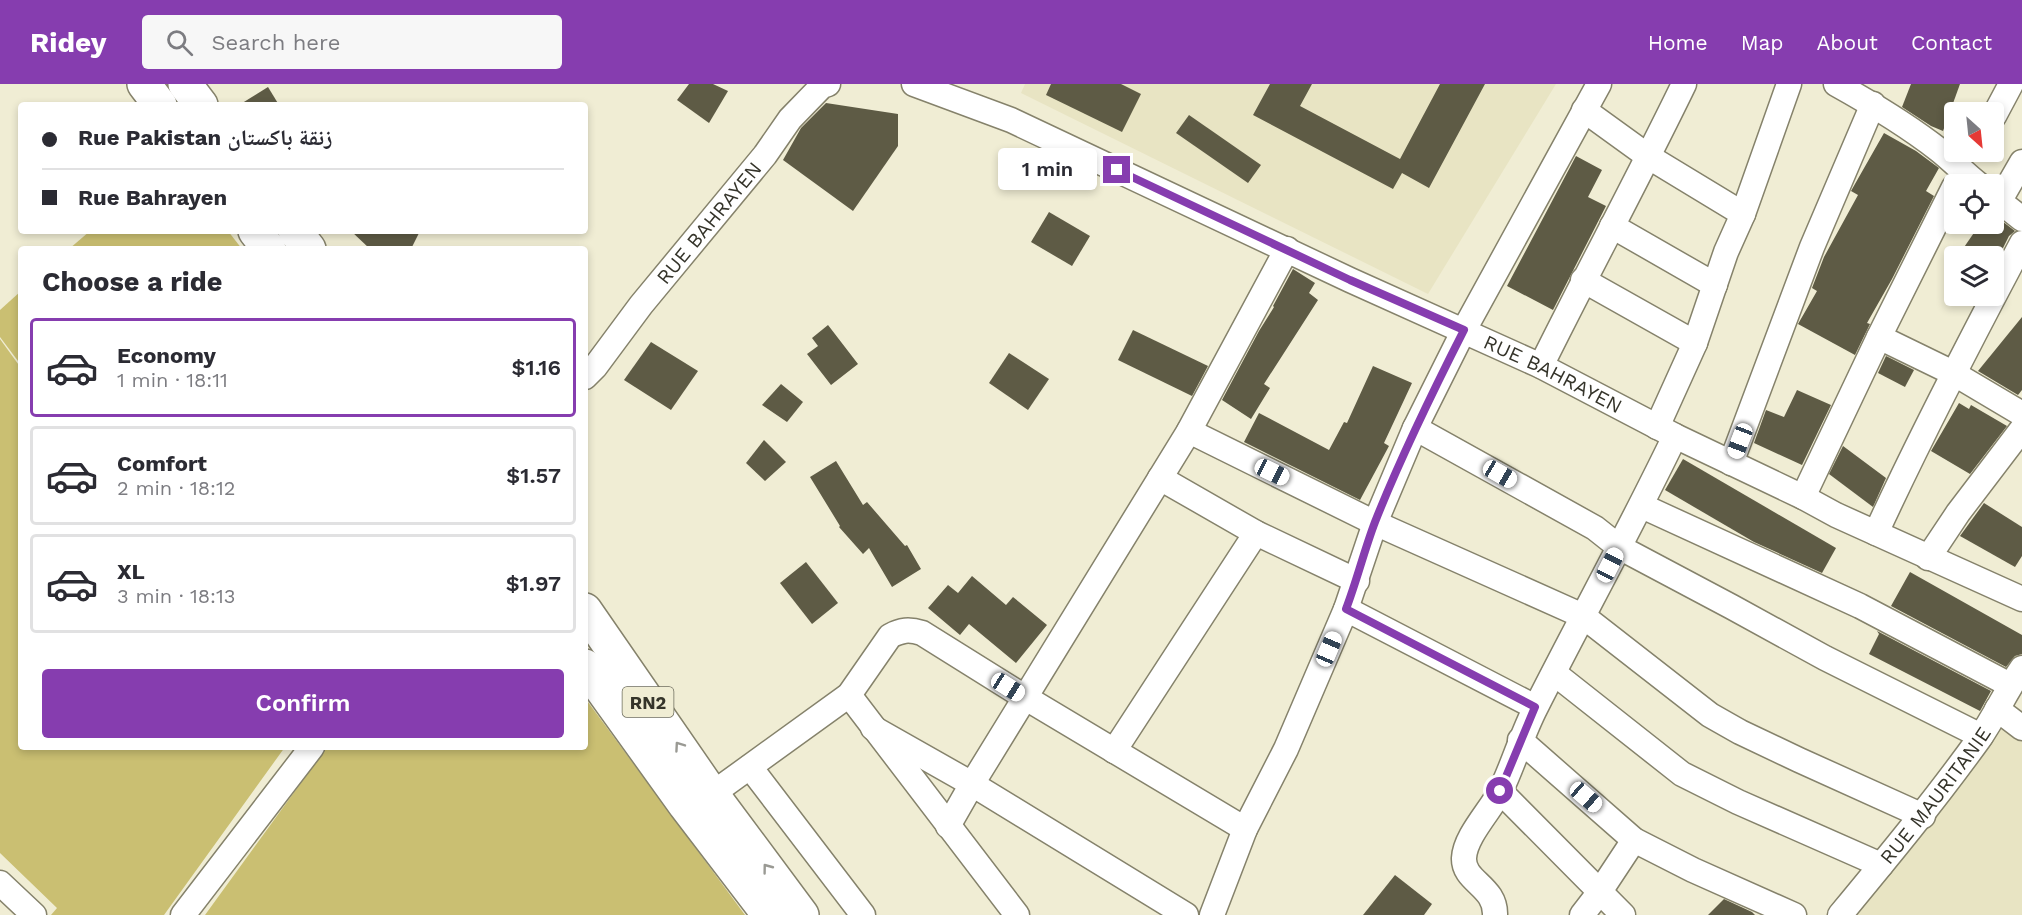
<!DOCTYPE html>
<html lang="en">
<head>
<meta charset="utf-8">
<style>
	body { margin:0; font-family:"Work Sans","Noto Naskh Arabic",sans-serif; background:#f7f7f7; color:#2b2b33; height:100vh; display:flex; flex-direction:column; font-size:22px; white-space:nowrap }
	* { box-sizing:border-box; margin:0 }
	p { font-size:20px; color:#7c7c81 }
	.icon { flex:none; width:33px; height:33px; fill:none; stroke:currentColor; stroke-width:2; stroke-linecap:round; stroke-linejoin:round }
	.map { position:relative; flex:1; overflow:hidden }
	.panel { position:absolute; left:18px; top:162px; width:570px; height:504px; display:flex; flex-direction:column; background:#fff; border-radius:6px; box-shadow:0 3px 9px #0003 }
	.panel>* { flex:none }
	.top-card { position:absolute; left:18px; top:18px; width:570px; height:132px; border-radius:6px; box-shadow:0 3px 9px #0003; display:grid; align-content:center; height:132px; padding:0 24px; background:#fff }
	.needle { width:39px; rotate:153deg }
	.tools { position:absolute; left:1944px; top:18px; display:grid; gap:12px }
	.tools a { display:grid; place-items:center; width:60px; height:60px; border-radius:6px; background:#fff; box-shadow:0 3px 9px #0003; font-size:30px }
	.end { position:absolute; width:27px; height:27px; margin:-14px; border:8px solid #863daf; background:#fff; box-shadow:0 0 0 3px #fff }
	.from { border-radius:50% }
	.bubble { position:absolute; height:42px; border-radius:6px; background:#fff; box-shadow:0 3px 9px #0003; font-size:20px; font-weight:600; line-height:42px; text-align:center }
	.car { position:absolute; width:18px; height:36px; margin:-18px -9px; border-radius:8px; box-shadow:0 0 4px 2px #0007; background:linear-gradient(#fff 24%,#345 0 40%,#fff 0 76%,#345 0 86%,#fff 0) }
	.top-card b { display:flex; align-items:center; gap:21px; height:57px; font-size:22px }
	.top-card b+b { border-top:2px solid #e1e1e2 }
	.top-card i { width:15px; height:15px; background:#2b2b33 }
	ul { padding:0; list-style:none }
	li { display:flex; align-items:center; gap:18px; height:99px; margin:0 12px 9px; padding:0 12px; border:3px solid #e1e1e2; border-radius:6px }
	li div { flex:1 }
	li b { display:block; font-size:22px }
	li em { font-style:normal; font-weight:600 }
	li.on { border-color:#863daf }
	li>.icon { width:54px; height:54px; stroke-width:1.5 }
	h2 { padding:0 24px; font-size:27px; line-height:72px }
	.primary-button { display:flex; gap:12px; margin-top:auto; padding:12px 24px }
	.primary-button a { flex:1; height:69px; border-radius:6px; background:#863daf; color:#fff; font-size:24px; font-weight:600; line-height:69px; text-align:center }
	header { display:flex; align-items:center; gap:36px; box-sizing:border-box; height:84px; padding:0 30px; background:#863daf; color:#fff }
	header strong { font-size:28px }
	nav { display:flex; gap:33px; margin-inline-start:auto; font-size:21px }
	.search { width:420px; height:54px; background:#f7f7f7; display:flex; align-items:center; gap:15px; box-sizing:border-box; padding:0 21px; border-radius:6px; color:#7c7c81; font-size:22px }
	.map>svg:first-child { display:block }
	.built { fill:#e8e4c3 }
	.green { fill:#cabf72 }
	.building { fill:#5e5b45 }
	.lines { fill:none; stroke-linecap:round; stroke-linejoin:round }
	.minor-casing { stroke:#85826b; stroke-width:27 }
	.highway-casing { stroke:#85826b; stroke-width:36 }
	.minor { stroke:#fff; stroke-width:24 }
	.highway { stroke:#fff; stroke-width:33 }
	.oneway { stroke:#9a9a94 }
	.route { stroke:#863daf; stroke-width:8 }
	.labels { text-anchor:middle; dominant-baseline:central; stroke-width:6; stroke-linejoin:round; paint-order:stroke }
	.shield { fill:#f0edd4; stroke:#6d6c5d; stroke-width:1.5 }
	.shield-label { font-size:18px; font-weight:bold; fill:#35342a }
	.street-label { font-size:20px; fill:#35342a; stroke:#f0edd4 }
</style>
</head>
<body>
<header>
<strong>Ridey</strong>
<div class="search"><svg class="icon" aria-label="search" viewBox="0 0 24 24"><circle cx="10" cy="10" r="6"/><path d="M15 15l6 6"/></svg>Search here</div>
<nav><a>Home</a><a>Map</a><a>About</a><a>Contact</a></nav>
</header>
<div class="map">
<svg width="2022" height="831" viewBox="0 0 2022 831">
	<rect width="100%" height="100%" fill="#f0edd4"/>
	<g class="built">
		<path d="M1025,0H1556L1428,210L1021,9Z"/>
		<path d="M2007,638L2022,650V831H1854Z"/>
	</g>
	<g class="green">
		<path d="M90,147H228L242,165H69Z"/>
		<path d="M21,207V281L0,253V226Z"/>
		<path d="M0,255L21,284V663H285L164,831H51L57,824L0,769Z"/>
		<path d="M585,614L745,831H205L327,663H585Z"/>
	</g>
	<g class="building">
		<path d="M689,0H713L728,7L709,39L677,16Z"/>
		<path d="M1051,0H1121L1141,10L1122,48L1046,11Z"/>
		<path d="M1270,0H1312L1300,22L1400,75L1440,0H1485L1429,104L1402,89L1393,105L1253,31Z"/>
		<path d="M1911,0H1960L1943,47L1931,42L1902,23Z"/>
		<path d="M268,3L279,21H239Z"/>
		<path d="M826,19L898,30V62L853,127L783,76L801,44Z"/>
		<path d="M1189,31L1261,81L1248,99L1176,49Z"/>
		<path d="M1884,49L1916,67L1939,84L1926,107L1934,112L1892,195L1867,239L1870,240L1855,271L1798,240L1817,207L1812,204L1824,173L1858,111L1851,107Z"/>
		<path d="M1576,72L1602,86L1588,113L1606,122L1553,226L1507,202Z"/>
		<path d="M1049,128L1090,152L1072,182L1031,158Z"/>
		<path d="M1994,131L2015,147L2009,152L1994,182V172H1958L1980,140H1994Z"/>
		<path d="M351,147H420L411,165H370Z"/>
		<path d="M1293,185L1315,199L1309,209L1318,216L1264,300L1270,304L1251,335L1222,316L1259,247L1274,223L1273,222Z"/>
		<path d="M2022,233V306L2018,311L1978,287Z"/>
		<path d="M828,241L858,280L831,301L807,270L818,262L812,254Z"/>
		<path d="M1133,246L1208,282L1192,312L1118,276Z"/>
		<path d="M651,258L698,287L671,326L624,296Z"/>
		<path d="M1009,269L1049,295L1028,326L989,299Z"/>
		<path d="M1886,272L1914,286L1905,303L1878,289Z"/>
		<path d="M1373,282L1412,299L1384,359L1389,362L1360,416L1244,358L1259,329L1329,366L1344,338L1347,339Z"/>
		<path d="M781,300L803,318L787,338L762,321Z"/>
		<path d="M1797,306L1831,321L1802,381L1754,359L1766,326L1784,333Z"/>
		<path d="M1959,319L1969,325L1971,321L2007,342L1970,390L1931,367Z"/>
		<path d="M764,356L786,378L765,397L746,379Z"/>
		<path d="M1843,362L1886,394L1873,423L1829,390Z"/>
		<path d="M1683,375L1836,464L1822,489L1754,458L1665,406Z"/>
		<path d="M836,377L863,421L867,418L905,462L907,461L921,485L892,503L869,464L863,470L839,443L840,442L810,393Z"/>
		<path d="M1984,419L2022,443V472L2015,483L1960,452Z"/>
		<path d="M806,478L838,519L812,540L780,499Z"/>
		<path d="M1910,488L2022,551V570L2015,572L2006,583L1891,522Z"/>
		<path d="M972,492L1006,521L1013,513L1047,541L1016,579L969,540L960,551L928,524L948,501L958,509Z"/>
		<path d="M1877,547L1991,607L1980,627L1869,570L1879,550Z"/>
		<path d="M1395,791L1432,820L1424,831H1363Z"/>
		<path d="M1724,815L1752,828L1755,831H1708Z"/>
	</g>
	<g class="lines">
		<g class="minor-casing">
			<g id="minor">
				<path id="s1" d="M914,0L1011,36L1350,196L1541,282L1675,352L1803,413L1836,431L2022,515"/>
				<path d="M1836,0C1872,20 1907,41 1939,66C1953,77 1965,90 1978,100"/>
				<path d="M1584,26L1649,73L1743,130"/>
				<path d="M1994,32L2011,0"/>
				<path d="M1994,113L2022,135"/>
				<path d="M1999,118L2022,78"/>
				<path d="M1612,142L1715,201"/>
				<path d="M1583,196L1695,259"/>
				<path d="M1879,253L1953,289L2022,330"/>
				<path d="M1541,282C1588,187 1638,95 1684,0"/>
				<path id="s2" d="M585,293L595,283L641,221L765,71L790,35L822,2L828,0"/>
				<path d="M1657,343L1695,259L1726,168L1743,130L1789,0"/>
				<path d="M1415,344L1595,444L1619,463L1732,523L1825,574L1981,652"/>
				<path d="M1189,347L1375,439L1583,532L1710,631L1740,648L1799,676L1923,732"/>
				<path d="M1731,379L1812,163L1873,20"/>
				<path d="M1160,394L1256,449L1357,497"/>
				<path d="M1803,413L1879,253L1954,103"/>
				<path d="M1642,422L1860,522L2010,601"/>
				<path d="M1876,449C1921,351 1971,255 2022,159"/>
				<path d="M1928,474L1958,429L2022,345"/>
				<path d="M1346,525L1535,623"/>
				<path d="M1554,589L1682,690L1738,718L1881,781"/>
				<path d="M849,611L1017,831"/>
				<path d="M1997,625L2022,644"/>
				<path d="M873,644L972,700L1186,831"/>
				<path d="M1520,656L1634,756L1693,786L1794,831"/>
				<path d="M1114,667L1256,449"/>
				<path d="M750,683L863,831"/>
				<path d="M1500,707L1623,831"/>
				<path d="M712,710L849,611L890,552C901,546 909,545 922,549L1026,614L1245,745"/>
				<path d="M948,742L972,700L1189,347L1287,165"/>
				<path d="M0,799L34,831"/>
				<path d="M183,831L312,663"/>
				<path d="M1212,831L1245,745L1286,665L1346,525L1375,439L1415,344L1464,246L1599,0"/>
				<path d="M1495,831C1496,802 1463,798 1464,774C1465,752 1491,726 1501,706C1514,679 1522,650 1536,623C1582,532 1631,444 1675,352"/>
				<path d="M1582,831L1599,809L1634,756"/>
				<path id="s3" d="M1840,831C1888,773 1935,716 1979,655C1995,632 2006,607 2022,584"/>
			</g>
		</g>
		<g class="highway-casing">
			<g id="highway">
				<path d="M144,0L160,21"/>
				<path d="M185,0L201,21"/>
				<path d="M255,147L269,165"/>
				<path d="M295,147L309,165"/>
				<path d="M585,526L712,710L802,831"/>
				<path d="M585,582L685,721L769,831"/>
			</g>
		</g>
		<use href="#minor" class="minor"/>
		<use href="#highway" class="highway"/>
	</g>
	<defs><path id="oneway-chevron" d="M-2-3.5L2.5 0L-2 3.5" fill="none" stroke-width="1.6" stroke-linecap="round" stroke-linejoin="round" transform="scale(1.5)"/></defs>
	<g class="oneway">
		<use href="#oneway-chevron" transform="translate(679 662) rotate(-125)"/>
		<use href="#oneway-chevron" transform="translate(767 784) rotate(-127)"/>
	</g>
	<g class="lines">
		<path class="route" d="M1117,86L1350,196L1464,246C1432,309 1401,372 1375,438C1364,467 1357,496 1346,525L1535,623L1500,707"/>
	</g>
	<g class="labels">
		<rect class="shield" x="622.5" y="603" width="51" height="30" rx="4.5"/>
		<g class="shield-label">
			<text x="648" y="618">RN2</text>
		</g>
		<g class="street-label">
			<text stroke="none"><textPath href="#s2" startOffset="198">RUE BAHRAYEN</textPath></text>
			<text stroke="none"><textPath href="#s1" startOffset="702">RUE BAHRAYEN</textPath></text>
			<text stroke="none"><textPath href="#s3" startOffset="153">RUE MAURITANIE</textPath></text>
		</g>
	</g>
</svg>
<div class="tools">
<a><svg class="needle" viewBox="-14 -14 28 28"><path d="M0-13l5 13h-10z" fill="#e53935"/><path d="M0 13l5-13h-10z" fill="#7c7c81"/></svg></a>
<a><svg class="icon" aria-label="locate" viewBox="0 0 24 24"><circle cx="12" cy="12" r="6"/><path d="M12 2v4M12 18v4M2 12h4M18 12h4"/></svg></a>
<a><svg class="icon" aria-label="layers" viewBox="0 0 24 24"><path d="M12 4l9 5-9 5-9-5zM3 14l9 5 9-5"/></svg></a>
</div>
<i class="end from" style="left:1500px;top:707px"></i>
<i class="end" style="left:1117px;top:86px"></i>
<div class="bubble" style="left:998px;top:64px;width:99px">1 min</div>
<i class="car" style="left:1740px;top:357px;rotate:201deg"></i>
<i class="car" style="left:1272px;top:388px;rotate:116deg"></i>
<i class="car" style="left:1500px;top:390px;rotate:120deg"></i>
<i class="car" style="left:1610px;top:481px;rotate:27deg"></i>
<i class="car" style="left:1329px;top:565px;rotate:23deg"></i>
<i class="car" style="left:1008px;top:603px;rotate:122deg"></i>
<i class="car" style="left:1586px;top:713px;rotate:131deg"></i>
<div class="top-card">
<b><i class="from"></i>Rue Pakistan زنقة باكستان</b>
<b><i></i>Rue Bahrayen</b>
</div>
<section class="panel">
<h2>Choose a ride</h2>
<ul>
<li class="on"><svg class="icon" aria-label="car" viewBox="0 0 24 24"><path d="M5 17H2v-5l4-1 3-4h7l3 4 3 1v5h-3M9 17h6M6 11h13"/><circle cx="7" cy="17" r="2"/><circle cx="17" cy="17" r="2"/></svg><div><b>Economy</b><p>1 min · 18:11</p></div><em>$1.16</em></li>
<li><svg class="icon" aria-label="car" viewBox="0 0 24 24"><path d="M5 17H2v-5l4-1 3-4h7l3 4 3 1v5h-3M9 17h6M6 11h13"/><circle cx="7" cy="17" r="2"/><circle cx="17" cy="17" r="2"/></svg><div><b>Comfort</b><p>2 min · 18:12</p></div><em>$1.57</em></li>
<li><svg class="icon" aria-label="car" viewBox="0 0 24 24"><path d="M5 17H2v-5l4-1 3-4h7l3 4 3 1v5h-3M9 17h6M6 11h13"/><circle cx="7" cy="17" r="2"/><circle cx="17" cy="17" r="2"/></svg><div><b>XL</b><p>3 min · 18:13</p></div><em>$1.97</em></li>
</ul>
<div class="primary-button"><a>Confirm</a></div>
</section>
</div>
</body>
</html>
